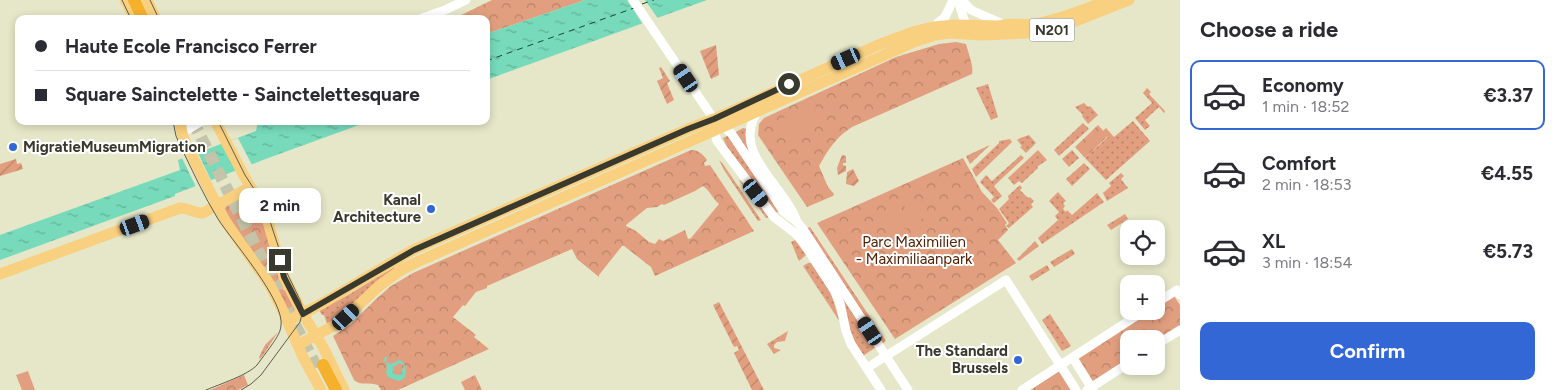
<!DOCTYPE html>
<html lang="en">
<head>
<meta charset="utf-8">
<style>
	body { margin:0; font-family:Figtree,sans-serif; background:#f2f2f3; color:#2b2b33; height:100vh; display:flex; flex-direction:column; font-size:19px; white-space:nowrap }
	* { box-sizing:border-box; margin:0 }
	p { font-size:16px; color:#7c7c81 }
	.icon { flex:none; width:28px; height:28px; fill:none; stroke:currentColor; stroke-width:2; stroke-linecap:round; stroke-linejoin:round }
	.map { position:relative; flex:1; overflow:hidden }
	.panel { display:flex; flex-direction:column; background:#fff; width:375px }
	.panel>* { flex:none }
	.banner { position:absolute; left:15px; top:15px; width:475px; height:110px; border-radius:10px; box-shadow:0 2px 8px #0003; display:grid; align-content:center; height:110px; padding:0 20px; background:#fff }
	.tools { position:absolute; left:1120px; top:220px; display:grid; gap:10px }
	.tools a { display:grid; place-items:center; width:45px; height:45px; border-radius:10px; background:#fff; box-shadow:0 2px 8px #0003; font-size:25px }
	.end { position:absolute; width:22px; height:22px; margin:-11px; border:6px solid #39392d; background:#fff; box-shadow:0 0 0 2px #fff }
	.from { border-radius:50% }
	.bubble { position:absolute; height:35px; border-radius:10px; background:#fff; box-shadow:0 2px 8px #0003; font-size:16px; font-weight:700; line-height:35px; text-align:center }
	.car { position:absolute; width:15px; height:30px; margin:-15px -8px; border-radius:6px; box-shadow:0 0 4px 1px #0007; background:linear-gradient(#222 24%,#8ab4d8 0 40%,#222 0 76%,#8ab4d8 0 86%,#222 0) }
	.banner b { display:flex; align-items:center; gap:18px; height:48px; font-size:19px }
	.banner b+b { border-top:1px solid #e1e1e2 }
	.banner i { width:12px; height:12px; background:#2b2b33 }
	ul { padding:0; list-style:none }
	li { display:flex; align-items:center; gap:15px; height:70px; margin:0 10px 8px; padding:0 10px; border:2px solid transparent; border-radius:10px }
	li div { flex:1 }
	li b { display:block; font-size:19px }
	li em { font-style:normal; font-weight:700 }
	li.selected { border-color:#3367d6 }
	li>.icon { width:45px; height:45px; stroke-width:1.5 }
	h2 { padding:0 20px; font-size:22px; line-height:60px }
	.button { display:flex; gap:10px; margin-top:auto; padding:10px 20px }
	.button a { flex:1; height:58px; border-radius:10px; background:#3367d6; color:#fff; font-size:20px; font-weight:700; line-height:58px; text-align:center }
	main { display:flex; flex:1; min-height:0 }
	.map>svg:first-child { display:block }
	.grass { fill:url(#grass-dots) }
	.forest { fill:url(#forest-crowns); fill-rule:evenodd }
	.garden { fill:url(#garden-furrows) }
	.pitch { fill:#e29f7f }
	.water { fill:url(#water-ripples); fill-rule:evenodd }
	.pier { fill:#e6e7c8 }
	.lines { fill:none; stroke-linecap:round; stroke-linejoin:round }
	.ferry { stroke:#1b4739; stroke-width:1; stroke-dasharray:6 5; stroke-linecap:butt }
	.highway-tunnel { stroke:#c3c4a9; stroke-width:12; stroke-dasharray:12 6; stroke-linecap:butt }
	.minor { stroke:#fff; stroke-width:9 }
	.major { stroke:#f9d080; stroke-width:11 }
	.highway { stroke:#f5b02c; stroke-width:12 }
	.tram { stroke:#5d5d4d; stroke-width:1 }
	.route { stroke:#39392d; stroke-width:6 }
	.poi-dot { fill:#3367d6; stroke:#fff; stroke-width:2 }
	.labels { text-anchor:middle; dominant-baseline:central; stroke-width:4; stroke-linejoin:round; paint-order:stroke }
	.shield { fill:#fff; stroke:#74746c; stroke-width:1 }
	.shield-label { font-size:14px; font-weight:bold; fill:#39392d }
	.poi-label { font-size:15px; font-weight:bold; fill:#39392d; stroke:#fff; text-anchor:end }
	.park-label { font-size:15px; fill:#522206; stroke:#fff }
</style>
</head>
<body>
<main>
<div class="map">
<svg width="1180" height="390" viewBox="0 0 1180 390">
	<defs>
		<pattern id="grass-dots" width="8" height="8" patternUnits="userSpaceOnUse" patternTransform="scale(1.25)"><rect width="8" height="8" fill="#e29f7f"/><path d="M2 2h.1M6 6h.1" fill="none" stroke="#b88368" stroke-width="1.8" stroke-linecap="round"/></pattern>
		<pattern id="forest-crowns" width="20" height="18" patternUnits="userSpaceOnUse" patternTransform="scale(1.25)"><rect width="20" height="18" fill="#e29f7f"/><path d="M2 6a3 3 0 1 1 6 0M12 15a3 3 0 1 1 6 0" fill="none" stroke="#b88368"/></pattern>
		<pattern id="garden-furrows" width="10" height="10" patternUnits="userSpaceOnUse" patternTransform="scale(1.25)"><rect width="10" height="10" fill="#e29f7f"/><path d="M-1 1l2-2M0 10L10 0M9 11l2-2" fill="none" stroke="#b88368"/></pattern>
		<pattern id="water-ripples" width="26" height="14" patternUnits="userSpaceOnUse" patternTransform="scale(1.25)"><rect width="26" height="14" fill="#77daba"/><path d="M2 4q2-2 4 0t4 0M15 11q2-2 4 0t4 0" fill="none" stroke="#63b298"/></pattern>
	</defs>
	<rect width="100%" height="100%" fill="#e6e7c8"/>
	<g class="grass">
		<path d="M988,84L998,117L991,120L976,88Z"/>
		<path d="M1147,88L1151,92L1149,94L1165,111L1164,113L1159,107L1145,120L1150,126L1145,130L1135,118L1152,103L1143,93Z"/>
		<path d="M1084,103L1088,107L1090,106L1098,115L1088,124L1082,116L1083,115L1075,107Z"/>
		<path d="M1133,121L1150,141L1106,180L1085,158L1108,137L1103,131L1106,128L1114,137Z"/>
		<path d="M1083,123L1089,129L1059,156L1054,150Z"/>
		<path d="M743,128L747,129L750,154L734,133Z"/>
		<path d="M729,135L780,211L775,213L727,147L723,138Z"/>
		<path d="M1029,135L1036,143L1026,153L1020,147L1022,146L1017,140L1020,138Z"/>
		<path d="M1010,139L1012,142L976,177L972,169L999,143V141Z"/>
		<path d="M990,145L970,164L966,156Z"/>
		<path d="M1038,150L1047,160L1037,167L1038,168L1022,183L1019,181L1014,185L1008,178Z"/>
		<path d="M1072,150L1079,158L1069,167L1062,159Z"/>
		<path d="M1021,155L1024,158L994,186L1002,196L994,203L991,200L994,197L980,182L986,175L992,181Z"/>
		<path d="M719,160L723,164L761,220L758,221L724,170Z"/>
		<path d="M1084,163L1090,169L1072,186L1066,179Z"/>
		<path d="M1121,173L1124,176L1121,179L1128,188L1107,201L1103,193L1111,186L1109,183Z"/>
		<path d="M739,180H740L769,217L766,218Z"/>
		<path d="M1020,185L1022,188L1020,190L1028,198L1030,197L1034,201L1031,204L1033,207L1009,228L1006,226L1009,223L999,209L1009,199L1008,196Z"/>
		<path d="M1058,192L1066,201L1063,203L1065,206L1063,209L1066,212L1067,210L1072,215L1097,193L1104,202L1042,244L1038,238L1058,220L1055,216L1059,212L1049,201Z"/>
		<path d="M1125,214L1128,219L1111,230L1107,225Z"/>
		<path d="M810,227L886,341L883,343L806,229Z"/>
		<path d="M795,240L806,255L799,261L791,242Z"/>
		<path d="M1035,241L1039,246L1019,261L1017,259Z"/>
		<path d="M1072,249L1075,254L1054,267L1050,262Z"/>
		<path d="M808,263H811L831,293L840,322L803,266Z"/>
		<path d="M1047,265L1050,270L1032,281L1029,276Z"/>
		<path d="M393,267L395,268L341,316L327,324L324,315H322L319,310L350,294Z"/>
		<path d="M838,291L876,347L863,356L850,334Z"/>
		<path d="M1050,314L1071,346L1062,351L1042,320Z"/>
		<path d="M788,331L785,341L777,342L774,345V348L781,350L774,354L767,344Z"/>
		<path d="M278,332L264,354L260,359L259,357L265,345Z"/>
	</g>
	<g class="forest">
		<path d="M492,0H585L486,34V19H453Z"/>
		<path d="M956,42L966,44C968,52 974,67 972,74L852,127C836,137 828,150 819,166L828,187L834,194L833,196L807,207L758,135L759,124L764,118L896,57L939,44Z"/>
		<path d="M1098,125L1108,136L1085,158L1075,147Z"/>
		<path d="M691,150C698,150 703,154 707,160L704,163L705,166L710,165L754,231L655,276L651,267L624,246H622L599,275V277L577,259L572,249L487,286V288L476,292L465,306L463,305L453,317L476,335L474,337L489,349L398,390H381L378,385C370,382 360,386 354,380L333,336L351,324L375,300L391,286L413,273ZM703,186C712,193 712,198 719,204L691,238L688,239L685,230L663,241L659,239L655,244L649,242L636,231L626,226V225L647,208L657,207L662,204L664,205L695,191Z"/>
		<path d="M963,158L982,192L997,208L1007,223L1005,225L1008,230L998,240L1016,263L895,339L817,223Z"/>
		<path d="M247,195H251L258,206L284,288L282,289L285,290L296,309L293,312H289L224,209L227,205Z"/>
		<path d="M1174,296L1180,305V327L1156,343V339H1129V360L1093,384L1077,359L1151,311H1156V308Z"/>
		<path d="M1059,371L1072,390H1030Z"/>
		<path d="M244,375L248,385L238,390H210Z"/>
		<path d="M475,375L482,390H465L461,382Z"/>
	</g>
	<g class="garden">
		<path d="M716,45L719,75L711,79L700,51Z"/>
		<path d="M661,67L670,81L667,83L674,100L667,104L657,81L663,78L659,68Z"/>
		<path d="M842,155L846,156V163H843V165L846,166V171L838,175L837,168Z"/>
		<path d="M16,159L17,164L21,163L23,169L0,176V164Z"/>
		<path d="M853,169L859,181L854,186L846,184L847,172Z"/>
		<path d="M719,302L723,310L764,390H752L734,353L739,350L737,346L734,347L713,305Z"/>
	</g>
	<g class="pitch">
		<path d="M815,105L823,122L788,136L781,119Z"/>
		<path d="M913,199L922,219L912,224L903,203Z"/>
		<path d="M894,207L904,227L892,233L883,212Z"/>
		<path d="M906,228L919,257L905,264L892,235Z"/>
		<path d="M28,371L35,390H22L16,375Z"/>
	</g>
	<g class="water">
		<path d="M585,0H707L486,80V34Z"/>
		<path d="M258,121H370L271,157L175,194V196L0,260V235L180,170L178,160L256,131Z"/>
		<path d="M387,356L386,362L391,364L399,360L403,362L406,368L405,377L400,381L389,378L386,373L387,368L386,362L383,361L385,357ZM400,363L404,366L400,375L394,374L393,367Z"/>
	</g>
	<g class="pier">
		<path d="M627,0H645L659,20L644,26Z"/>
		<path d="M238,138L252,165L236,171L223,143Z"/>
		<path d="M198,153L211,180L196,187L182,158Z"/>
	</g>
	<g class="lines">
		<g class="ferry">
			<path d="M642,4L654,0"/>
			<path d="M486,61L634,8"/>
		</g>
		<g class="highway-tunnel">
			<path d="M193,121L278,291"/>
			<path d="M287,309L317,368"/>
		</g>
		<g class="minor">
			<path d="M633,0L709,112L714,119L731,133L784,212L797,222L803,229L908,390"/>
			<path d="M958,0L967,29"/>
			<path d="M962,0L971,10L1003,24"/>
			<path d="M420,19L445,10L466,0"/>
			<path d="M933,27L945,17L953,0"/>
			<path d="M758,111C730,151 783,185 796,219"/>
			<path d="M714,125V130L717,141L739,170L774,217L796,234L803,242L834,290L840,303L846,331L851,344L881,390"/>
			<path d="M182,133L202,121"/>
			<path d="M1156,303L1177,290L1180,295"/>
			<path d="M1156,345L1180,330"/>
			<path d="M1073,358L1093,390"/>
			<path d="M867,368L1006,280L1076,390"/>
			<path d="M1022,390L1144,311"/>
			<path d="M1087,390L1129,363"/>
		</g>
		<g class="major">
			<path d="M125,0L135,19"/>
			<path d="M147,0L156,19"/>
			<path d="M180,121L182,133L186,144L225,221L270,285L282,309L303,357L321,390"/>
			<path d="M215,121L250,187L260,200L266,215L284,277L303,314L323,347L344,390"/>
			<path d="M0,274L180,208C189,208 195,214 203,213L250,187"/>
			<path d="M288,321L323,303L413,250L688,129L714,119L878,45L916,31L933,27L955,25L999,26C1009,22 1022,26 1033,24C1059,20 1082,11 1107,0"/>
			<path d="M298,345L335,325L346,317L379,286L401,270L417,262L914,42L935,35L949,33L982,35L1028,33L1056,29L1129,0"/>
		</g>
		<g class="highway">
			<path d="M134,0L143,19"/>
			<path d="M323,365L336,390"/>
		</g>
		<g class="tram">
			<path d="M122,0L131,19"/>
			<path d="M150,0L159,19"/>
			<path d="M173,121L176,136L180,145C192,170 204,196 218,219C233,242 285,301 281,326C280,334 275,340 271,346C266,352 262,359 257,365C248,375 220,384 206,390"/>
			<path d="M218,121L245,175L265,206L287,273L300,300L303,310L300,322L261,375L251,384L241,390"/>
		</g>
	</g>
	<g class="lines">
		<path class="route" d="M280,260L284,277L303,314L414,250L688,129L714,119L789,84"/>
	</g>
	<g class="poi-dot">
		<circle cx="13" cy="147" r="5"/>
		<circle cx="431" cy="209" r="5"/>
		<circle cx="1018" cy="360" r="5"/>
	</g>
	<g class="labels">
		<rect class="shield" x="1029.5" y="18.5" width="45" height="23" rx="4"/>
		<g class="shield-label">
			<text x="1052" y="30">N201</text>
		</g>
		<g class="poi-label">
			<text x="23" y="147" text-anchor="start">MigratieMuseumMigration</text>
			<text x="421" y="200">Kanal<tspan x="421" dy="17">Architecture</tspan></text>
			<text x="1008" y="351">The Standard<tspan x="1008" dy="17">Brussels</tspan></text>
		</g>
		<g class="park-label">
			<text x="914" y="242">Parc Maximilien<tspan x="914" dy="17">- Maximiliaanpark</tspan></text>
		</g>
	</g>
</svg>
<div class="tools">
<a><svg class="icon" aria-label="locate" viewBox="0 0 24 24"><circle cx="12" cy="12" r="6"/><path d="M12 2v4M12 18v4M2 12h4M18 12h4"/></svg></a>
<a>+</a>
<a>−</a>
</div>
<i class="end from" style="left:789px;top:84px"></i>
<i class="end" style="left:280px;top:260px"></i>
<div class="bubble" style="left:239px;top:188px;width:82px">2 min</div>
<i class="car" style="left:846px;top:59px;rotate:246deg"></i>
<i class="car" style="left:686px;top:78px;rotate:326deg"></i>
<i class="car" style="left:756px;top:193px;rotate:143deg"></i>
<i class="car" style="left:135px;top:225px;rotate:70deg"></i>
<i class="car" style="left:346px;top:317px;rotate:47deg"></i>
<i class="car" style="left:870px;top:331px;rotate:327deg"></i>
<div class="banner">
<b><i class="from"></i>Haute Ecole Francisco Ferrer</b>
<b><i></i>Square Sainctelette - Sainctelettesquare</b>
</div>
</div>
<section class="panel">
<h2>Choose a ride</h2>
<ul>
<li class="selected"><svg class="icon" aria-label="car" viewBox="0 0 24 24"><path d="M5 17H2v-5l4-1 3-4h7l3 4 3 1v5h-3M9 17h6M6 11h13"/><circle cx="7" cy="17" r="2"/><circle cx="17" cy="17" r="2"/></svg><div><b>Economy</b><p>1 min · 18:52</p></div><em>€3.37</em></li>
<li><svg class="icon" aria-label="car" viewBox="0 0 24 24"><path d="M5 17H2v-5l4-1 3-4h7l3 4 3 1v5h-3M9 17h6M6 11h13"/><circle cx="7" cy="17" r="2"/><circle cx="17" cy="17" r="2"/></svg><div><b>Comfort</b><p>2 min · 18:53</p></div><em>€4.55</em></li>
<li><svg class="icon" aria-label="car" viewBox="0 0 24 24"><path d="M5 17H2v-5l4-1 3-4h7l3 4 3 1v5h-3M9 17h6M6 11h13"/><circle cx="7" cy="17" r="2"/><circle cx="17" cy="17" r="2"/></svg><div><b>XL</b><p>3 min · 18:54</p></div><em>€5.73</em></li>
</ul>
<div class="button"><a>Confirm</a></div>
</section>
</main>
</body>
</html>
